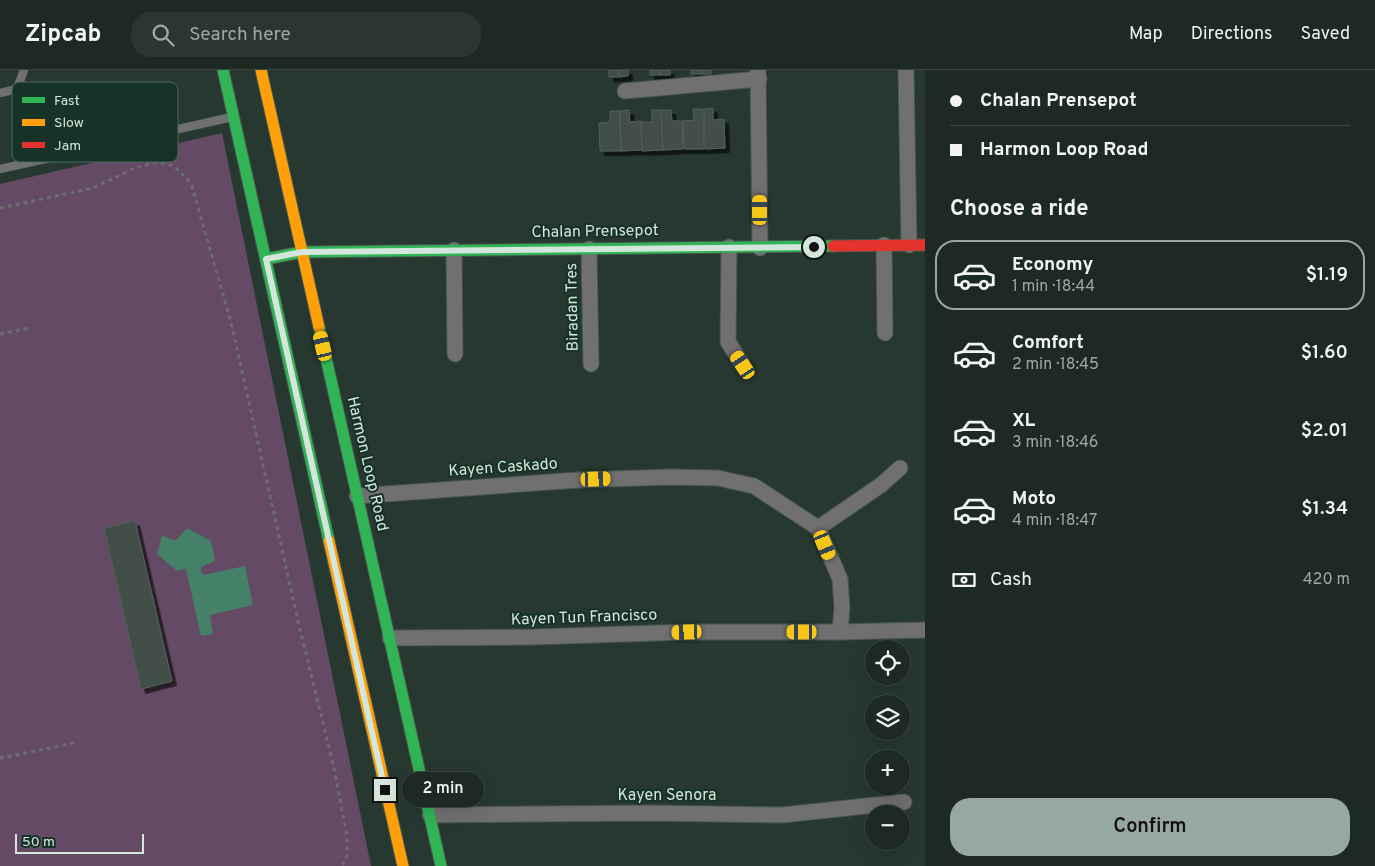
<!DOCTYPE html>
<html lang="en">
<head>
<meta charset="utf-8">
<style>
	body { margin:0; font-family:Overpass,sans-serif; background:#2a3631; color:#f1f3f6; height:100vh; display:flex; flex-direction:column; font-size:19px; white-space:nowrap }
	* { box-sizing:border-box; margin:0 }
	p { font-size:16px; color:#a0a7a6 }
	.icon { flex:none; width:28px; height:28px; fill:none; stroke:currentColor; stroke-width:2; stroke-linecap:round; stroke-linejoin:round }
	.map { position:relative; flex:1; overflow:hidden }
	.drawer { display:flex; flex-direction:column; background:#1d2a24; width:450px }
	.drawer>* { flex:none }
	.guide { display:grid; align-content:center; height:110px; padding:0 25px; background:#1d2a24 }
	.controls { position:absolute; left:865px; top:570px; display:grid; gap:10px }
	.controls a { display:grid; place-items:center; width:45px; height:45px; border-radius:50%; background:#1d2a24; box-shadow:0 5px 20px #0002,0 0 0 1px #3b4641; font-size:25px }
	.scale { position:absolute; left:15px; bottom:12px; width:129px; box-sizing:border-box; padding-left:5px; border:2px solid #d4e5dc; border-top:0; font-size:14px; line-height:18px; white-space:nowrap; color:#d4e5dc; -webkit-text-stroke:4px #163327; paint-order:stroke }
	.end { position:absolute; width:22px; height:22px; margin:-11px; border:6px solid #d4e5dc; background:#111; box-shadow:0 0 0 2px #111 }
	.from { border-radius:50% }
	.bubble { position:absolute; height:35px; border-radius:18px; background:#1d2a24; box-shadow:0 5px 20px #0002,0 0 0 1px #3b4641; font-size:16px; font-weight:600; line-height:35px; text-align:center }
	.car { position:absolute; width:15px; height:30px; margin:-15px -8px; border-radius:6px; box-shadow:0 0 4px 1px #0007; background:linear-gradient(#f5c518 24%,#345 0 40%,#f5c518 0 76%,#345 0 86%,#f5c518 0) }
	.guide b { display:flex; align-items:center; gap:18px; height:48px; font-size:19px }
	.guide b+b { border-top:1px solid #3b4641 }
	.guide i { width:12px; height:12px; background:#f1f3f6 }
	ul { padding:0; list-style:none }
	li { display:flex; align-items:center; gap:15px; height:70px; margin:0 10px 8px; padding:0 15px; border:2px solid transparent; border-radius:20px }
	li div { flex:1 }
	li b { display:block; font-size:19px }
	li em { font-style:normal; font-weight:600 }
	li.on { border-color:#97a8a0 }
	li>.icon { width:45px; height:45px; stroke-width:1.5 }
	h2 { padding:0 25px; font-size:22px; line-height:60px }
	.pay { display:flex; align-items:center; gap:12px; height:55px; padding:0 25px; font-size:19px }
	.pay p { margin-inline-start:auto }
	.cta { display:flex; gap:10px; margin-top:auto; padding:10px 25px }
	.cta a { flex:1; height:58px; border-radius:20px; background:#97a8a0; color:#111; font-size:20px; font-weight:600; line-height:58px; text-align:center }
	header { display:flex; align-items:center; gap:30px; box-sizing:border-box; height:70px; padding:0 25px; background:#1d2a24; border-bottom:1px solid #3b4641 }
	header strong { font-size:24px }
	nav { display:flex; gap:28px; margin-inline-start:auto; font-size:18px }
	.search { width:350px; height:45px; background:#2a3631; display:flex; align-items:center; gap:12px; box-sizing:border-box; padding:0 18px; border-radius:20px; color:#a0a7a6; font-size:19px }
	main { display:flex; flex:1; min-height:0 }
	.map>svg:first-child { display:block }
	.green { fill:#644a64 }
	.water { fill:#448168 }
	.building { fill:#424f48; stroke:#526059; filter:url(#shadow) }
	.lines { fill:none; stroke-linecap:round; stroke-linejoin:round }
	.lane-casing { stroke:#48564f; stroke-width:9 }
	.street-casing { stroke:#48564f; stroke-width:17 }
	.fast-casing { stroke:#48564f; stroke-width:13 }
	.slow-casing { stroke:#48564f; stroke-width:13 }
	.jam-casing { stroke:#48564f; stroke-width:13 }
	.path { stroke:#6a6e6c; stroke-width:3; stroke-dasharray:4 4; stroke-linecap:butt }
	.lane { stroke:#717071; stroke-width:8 }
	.street { stroke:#717071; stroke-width:15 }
	.fast { stroke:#30b455; stroke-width:11 }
	.slow { stroke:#ff9f0a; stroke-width:11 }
	.jam { stroke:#e5322d; stroke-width:11 }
	.route { stroke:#d4e5dc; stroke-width:6 }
	.labels { text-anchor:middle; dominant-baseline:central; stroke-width:4; stroke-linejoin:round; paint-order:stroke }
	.street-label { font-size:16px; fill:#d4e5dc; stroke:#163327 }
	.key { fill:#163327; stroke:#4f685d; stroke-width:1 }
	.key-label { font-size:14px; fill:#d4e5dc }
</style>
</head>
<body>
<header>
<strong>Zipcab</strong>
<div class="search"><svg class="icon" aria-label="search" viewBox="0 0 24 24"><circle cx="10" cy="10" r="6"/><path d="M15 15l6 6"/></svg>Search here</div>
<nav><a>Map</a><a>Directions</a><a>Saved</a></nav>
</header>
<main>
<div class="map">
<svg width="925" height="796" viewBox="0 0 925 796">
	<defs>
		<filter id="shadow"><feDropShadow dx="4.5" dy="4.5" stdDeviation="0" flood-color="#0009"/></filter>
	</defs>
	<rect width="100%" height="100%" fill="#273830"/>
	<path class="green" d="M222,63L371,796H0V114Z"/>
	<path class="water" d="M187,458L211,471L215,491L201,497V502L204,505L245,496L253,535L210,545L213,564L201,566L186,499L177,501L157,484L162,465L175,471Z"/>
	<g class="building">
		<rect x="609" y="0" width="9" height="7"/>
		<path d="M618,0H628V6L619,7Z"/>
		<rect x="650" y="0" width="10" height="5"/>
		<rect x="660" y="0" width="10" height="5"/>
		<rect x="691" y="0" width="10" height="4"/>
		<rect x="701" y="0" width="10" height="4"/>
		<path d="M713,38V50L724,49L725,78L705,79L704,39Z"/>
		<path d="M693,39H703L704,79H684L683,51L694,50Z"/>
		<path d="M629,40L630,52L641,51L642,80L621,81L620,41Z"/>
		<path d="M652,40H661L663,80L642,81L641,52H652Z"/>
		<path d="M661,40H671L672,51H682L683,79L663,80Z"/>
		<path d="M610,41H620L621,81H600L599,53L610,52Z"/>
		<path d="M135,451L172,611L141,619L104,458Z"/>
	</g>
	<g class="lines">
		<g class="lane-casing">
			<g id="lane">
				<path d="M0,23L17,19L24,0"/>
				<path d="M0,99L232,47"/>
			</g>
		</g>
		<g class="street-casing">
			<g id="street">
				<path d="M758,0L760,178"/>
				<path d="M906,0L909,175"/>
				<path d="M625,21L759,9"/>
				<path d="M884,175L885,263"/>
				<path d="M729,177L728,272L743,295"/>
				<path d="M589,179L591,294"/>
				<path d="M454,180L455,284"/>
				<path d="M357,426L578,410L672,407L718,408L754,416L818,458"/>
				<path d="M818,458L840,509L842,538L840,562"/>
				<path d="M818,458L881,415L900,398"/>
				<path d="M390,568L532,567L687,562H840L925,560"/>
				<path d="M430,745L649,743L782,745L904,732"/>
			</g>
		</g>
		<g class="fast-casing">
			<g id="fast">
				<path d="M223,0L329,471"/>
				<path d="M266,189L302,182L833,176"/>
				<path d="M319,257L441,796"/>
			</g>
		</g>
		<g class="slow-casing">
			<g id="slow">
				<path d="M261,0L319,257"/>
				<path d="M329,471L403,796"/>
			</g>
		</g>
		<g class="jam-casing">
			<path id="jam" d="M833,176L925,175"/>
		</g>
		<g class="path">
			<path d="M0,138L93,118L135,98L157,92L174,96L191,113L231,252L298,551L334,698L347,766V785L342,796"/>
			<path d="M0,264L29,258"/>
			<path d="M0,687L2,688L78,672"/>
		</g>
		<use href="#lane" class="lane"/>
		<use href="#street" class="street"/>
		<use href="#fast" class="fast"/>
		<use href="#slow" class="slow"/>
		<use href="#jam" class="jam"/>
	</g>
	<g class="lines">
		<path class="route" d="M385,720L266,189L302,182L814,177"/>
	</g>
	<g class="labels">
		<g class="street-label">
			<text transform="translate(595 162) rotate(-1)">Chalan Prensepot</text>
			<text transform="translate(573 237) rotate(-91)">Biradan Tres</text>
			<text transform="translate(367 394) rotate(77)">Harmon Loop Road</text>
			<text transform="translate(503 398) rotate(-4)">Kayen Caskado</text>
			<text transform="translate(584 548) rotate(-2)">Kayen Tun Francisco</text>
			<text x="667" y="726">Kayen Senora</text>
		</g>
	</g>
	<rect x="12" y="12" width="166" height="80" rx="8" class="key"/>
	<rect x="22" y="27" width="23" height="6" fill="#30b455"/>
	<rect x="22" y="49" width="23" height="7" fill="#ff9f0a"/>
	<rect x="22" y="72" width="23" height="6" fill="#e5322d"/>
	<g class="key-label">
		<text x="54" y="35">Fast</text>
		<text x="54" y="57">Slow</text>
		<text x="54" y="80">Jam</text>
	</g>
</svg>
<div class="controls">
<a><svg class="icon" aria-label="locate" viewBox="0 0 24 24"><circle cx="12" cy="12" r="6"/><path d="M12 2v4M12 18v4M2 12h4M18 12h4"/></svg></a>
<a><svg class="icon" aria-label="layers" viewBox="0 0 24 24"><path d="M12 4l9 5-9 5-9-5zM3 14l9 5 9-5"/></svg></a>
<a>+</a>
<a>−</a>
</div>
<div class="scale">50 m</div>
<i class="end from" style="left:814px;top:177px"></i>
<i class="end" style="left:385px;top:720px"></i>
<div class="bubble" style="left:402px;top:702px;width:82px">2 min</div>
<i class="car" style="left:760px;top:140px;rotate:0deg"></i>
<i class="car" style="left:323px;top:276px;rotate:347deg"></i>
<i class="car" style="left:743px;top:295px;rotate:326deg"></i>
<i class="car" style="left:596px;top:409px;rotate:88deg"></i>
<i class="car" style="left:825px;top:475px;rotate:157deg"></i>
<i class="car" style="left:687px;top:562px;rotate:268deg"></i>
<i class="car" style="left:802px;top:562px;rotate:270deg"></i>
</div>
<section class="drawer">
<div class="guide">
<b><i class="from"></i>Chalan Prensepot</b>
<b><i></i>Harmon Loop Road</b>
</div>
<h2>Choose a ride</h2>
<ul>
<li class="on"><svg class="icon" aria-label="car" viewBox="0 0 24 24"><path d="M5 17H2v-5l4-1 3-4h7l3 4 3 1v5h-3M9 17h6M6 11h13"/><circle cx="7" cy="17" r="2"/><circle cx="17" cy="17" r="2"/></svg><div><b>Economy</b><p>1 min · 18:44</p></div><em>$1.19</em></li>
<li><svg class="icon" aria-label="car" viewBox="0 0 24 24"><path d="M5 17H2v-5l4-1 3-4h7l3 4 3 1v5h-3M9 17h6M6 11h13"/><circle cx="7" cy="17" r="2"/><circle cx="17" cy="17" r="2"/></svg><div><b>Comfort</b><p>2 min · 18:45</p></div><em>$1.60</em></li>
<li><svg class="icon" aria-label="car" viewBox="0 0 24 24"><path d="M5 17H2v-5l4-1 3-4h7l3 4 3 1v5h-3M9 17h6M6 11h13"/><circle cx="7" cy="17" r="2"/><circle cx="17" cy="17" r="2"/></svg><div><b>XL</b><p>3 min · 18:46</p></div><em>$2.01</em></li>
<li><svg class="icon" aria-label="car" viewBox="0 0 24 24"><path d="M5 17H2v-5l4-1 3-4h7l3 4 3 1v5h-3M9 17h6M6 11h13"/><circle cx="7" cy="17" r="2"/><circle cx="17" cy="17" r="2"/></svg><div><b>Moto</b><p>4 min · 18:47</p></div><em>$1.34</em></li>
</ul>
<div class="pay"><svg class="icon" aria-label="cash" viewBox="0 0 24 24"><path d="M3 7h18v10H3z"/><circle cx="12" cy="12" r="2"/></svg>Cash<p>420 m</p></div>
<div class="cta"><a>Confirm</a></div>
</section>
</main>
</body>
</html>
